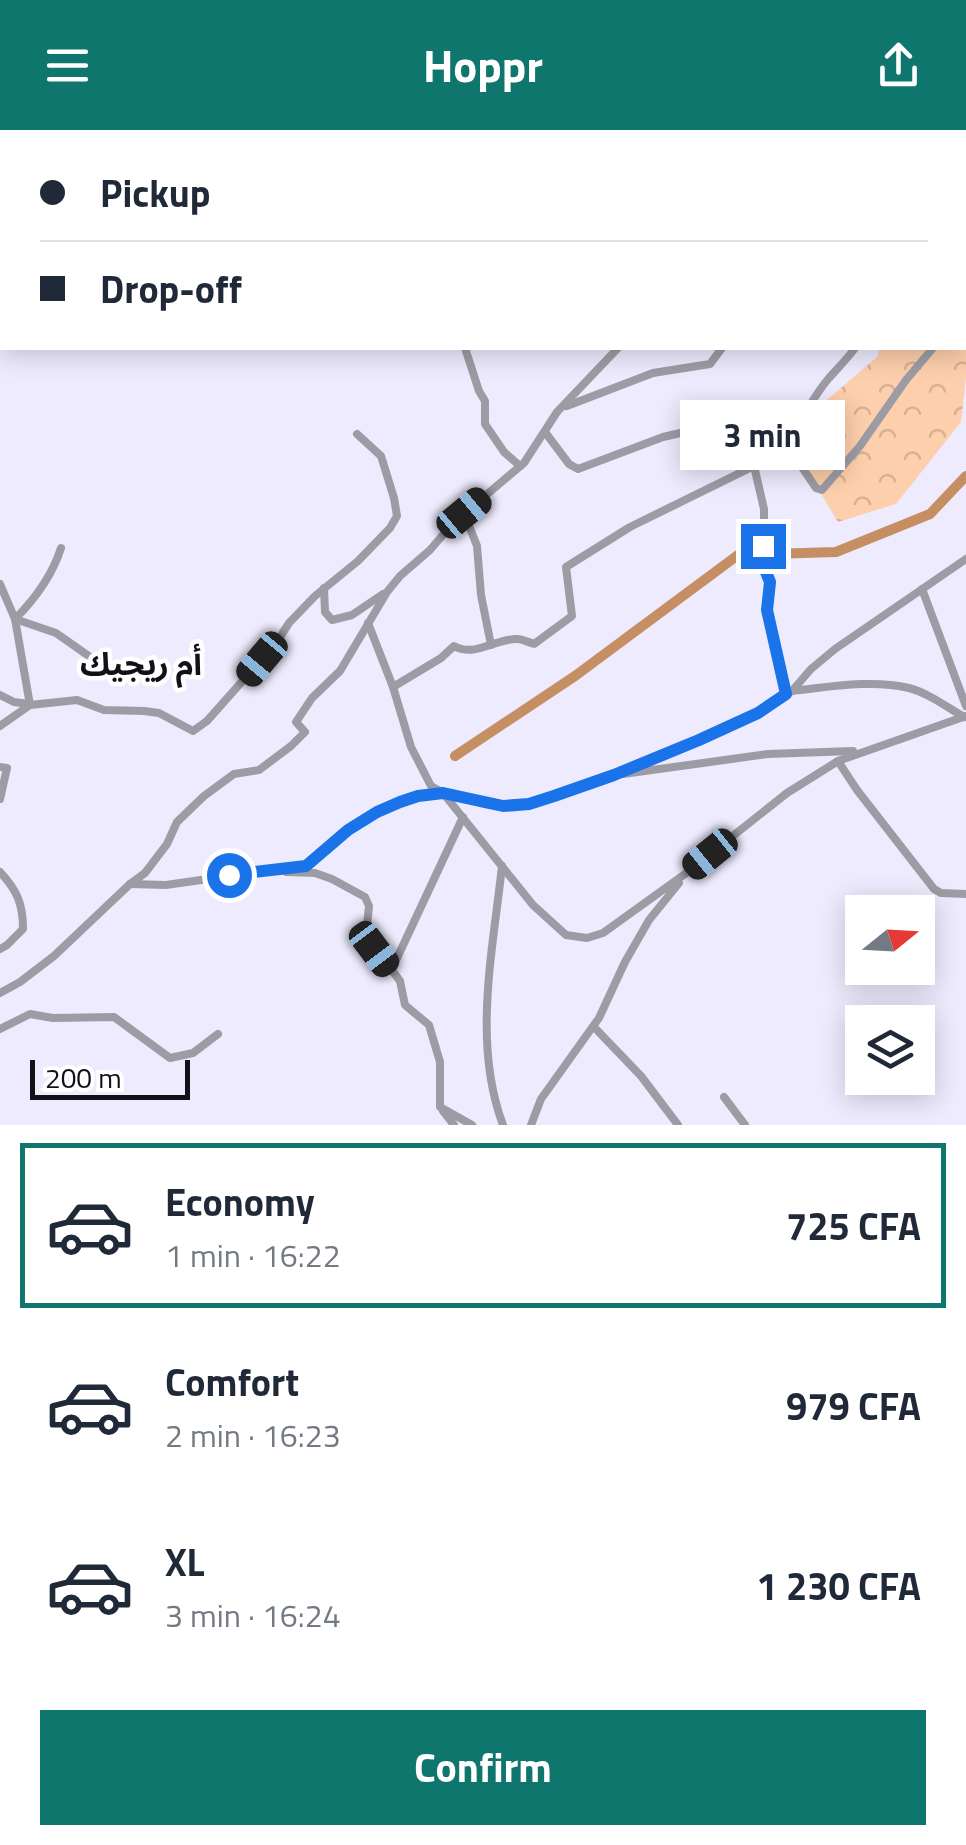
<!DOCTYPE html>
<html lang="en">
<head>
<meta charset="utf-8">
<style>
	body { margin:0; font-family:"Titillium Web","Noto Sans Arabic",sans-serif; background:#f6f6f7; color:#1f2937; height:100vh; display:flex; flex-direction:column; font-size:38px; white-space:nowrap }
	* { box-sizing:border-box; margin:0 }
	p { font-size:32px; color:#747a83 }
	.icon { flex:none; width:55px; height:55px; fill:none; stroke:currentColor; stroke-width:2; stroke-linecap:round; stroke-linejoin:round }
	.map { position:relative; height:995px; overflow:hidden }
	.drawer { display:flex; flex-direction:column; background:#fff; flex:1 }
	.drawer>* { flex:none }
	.banner { position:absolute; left:0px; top:0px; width:968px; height:220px; box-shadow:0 5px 25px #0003; display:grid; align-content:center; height:220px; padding:0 40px; background:#fff }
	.needle { width:65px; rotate:72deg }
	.tools { position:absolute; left:845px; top:765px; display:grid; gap:20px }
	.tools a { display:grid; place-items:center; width:90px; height:90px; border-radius:0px; background:#fff; box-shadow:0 5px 25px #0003; font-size:50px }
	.scale { position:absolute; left:30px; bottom:25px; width:160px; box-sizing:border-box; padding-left:10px; border:5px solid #121118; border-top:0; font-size:28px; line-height:35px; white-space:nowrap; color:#121118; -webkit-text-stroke:8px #fff; paint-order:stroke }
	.end { position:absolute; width:45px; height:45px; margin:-22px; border:12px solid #1a73e8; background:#fff; box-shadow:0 0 0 5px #fff }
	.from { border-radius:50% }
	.bubble { position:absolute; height:70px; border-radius:0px; background:#fff; box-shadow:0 5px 25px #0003; font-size:32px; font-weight:700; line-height:70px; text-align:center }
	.car { position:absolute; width:30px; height:60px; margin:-30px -15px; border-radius:12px; box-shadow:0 0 8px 2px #0007; background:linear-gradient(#222 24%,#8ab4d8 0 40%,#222 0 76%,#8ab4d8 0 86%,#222 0) }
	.banner b { display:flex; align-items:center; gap:35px; height:95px; font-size:38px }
	.banner b+b { border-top:2px solid #e0e1e3 }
	.banner i { width:25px; height:25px; background:#1f2937 }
	ul { padding:18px 0 0; list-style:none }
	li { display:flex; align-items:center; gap:30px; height:165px; margin:0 20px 15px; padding:0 20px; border:5px solid transparent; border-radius:0px }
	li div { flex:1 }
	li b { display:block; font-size:38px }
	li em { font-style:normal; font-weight:700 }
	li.selected { border-color:#0f766e }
	li>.icon { width:90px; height:90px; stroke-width:1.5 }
	.action { display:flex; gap:20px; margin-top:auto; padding:20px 40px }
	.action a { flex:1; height:115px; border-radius:0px; background:#0f766e; color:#fff; font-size:40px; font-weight:700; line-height:115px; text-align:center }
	header { display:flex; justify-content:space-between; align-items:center; height:130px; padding:0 40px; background:#0f766e; color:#fff; font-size:45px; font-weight:700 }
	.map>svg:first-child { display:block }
	.forest { fill:url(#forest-crowns) }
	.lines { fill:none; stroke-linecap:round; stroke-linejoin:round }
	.river { stroke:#c58e63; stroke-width:10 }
	.minor { stroke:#9d9ca5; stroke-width:8 }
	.route { stroke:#1a73e8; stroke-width:12 }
	.labels { text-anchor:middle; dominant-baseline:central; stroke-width:9; stroke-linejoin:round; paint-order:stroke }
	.neighbourhood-label { font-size:32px; font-weight:bold; fill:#121118; stroke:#fff }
</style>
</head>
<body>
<header><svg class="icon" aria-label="menu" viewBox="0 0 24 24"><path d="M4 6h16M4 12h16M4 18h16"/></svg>Hoppr<svg class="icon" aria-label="share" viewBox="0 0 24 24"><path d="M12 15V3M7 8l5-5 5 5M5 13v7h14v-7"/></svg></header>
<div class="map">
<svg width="966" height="995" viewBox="0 0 966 995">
	<defs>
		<pattern id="forest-crowns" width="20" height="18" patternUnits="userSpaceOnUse" patternTransform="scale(2.5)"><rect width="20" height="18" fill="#fdcfac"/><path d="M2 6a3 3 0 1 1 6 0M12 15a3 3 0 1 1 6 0" fill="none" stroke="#d8b193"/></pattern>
	</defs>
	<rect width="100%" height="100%" fill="#edebfd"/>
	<path class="forest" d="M966,50V247L961,292L896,374L838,392L786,305L877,227L880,218H965Z"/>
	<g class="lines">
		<path class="river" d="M455,626L575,546L738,425L836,422L930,384L966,346"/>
		<g class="minor">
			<path d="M147,0L154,2"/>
			<path d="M163,0V2"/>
			<path d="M183,0L184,2"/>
			<path d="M394,0L395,2"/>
			<path d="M215,2L222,0"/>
			<path d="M313,2V0"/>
			<path d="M482,2L483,0"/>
			<path d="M745,2L746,0"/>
			<path d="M965,79H966"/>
			<path d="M965,180L966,179"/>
			<path d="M465,218L479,261L485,271V294L504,322L520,336"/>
			<path d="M855,218C847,229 838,238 829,248C812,268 799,294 789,318L816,358L822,360L860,316L906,250L933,218"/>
			<path d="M567,276L653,243L710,234L722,218"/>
			<path d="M545,302L569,334L578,339L663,307L702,298L718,303L754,336L764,379V437L770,452L767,480L785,565"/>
			<path d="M464,383L477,416L481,465L491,515"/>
			<path d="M61,418C52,446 35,469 15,489L56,503L103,536"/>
			<path d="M0,454L15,489L30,575L77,570L104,580L144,581L159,583L193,601L207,591L277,512L289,493L315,466L358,431L390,398L397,386L394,368L381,326L357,304"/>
			<path d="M324,458L325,482L332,490L352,485L383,464"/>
			<path d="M922,459L966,576"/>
			<path d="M368,493L393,557L411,617L431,656L443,663L533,775L566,805L587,808L603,803L685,744L787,663L838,631L966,586"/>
			<path d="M393,557L441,528L454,516C476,528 495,508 518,509C520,509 532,513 534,514L572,486L566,437L630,397L754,336"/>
			<path d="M792,561C829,557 872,549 909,558C928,563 947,577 964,587"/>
			<path d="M0,565L14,572L29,574"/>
			<path d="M0,596L30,575"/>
			<path d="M838,631L857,660L934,759L941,763L966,764"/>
			<path d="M0,637L7,638L0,669"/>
			<path d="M623,644L768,624L853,621"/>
			<path d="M502,736C493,820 472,913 503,995"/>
			<path d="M0,742C17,760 23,774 23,799L7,815L0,819"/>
			<path d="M286,742L315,743L332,749L365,767L369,776L366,805L400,851L405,875L429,895L440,932V977L472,995"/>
			<path d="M130,754L166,755L306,735L348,700L377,682L400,671L418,667L443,663L485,674L503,676L529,674L613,645L699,611L758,583L792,561L811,539L835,519L966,429"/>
			<path d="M391,841L463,687"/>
			<path d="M0,863L20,852L54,826L130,754L145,743L167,714L177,692L204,666L234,644L259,640L291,616L305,602L296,592L312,568L340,541L387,462L400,446L430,420L453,393L524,333L557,282L618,218"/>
			<path d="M594,897L641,946L678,995"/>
			<path d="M0,899L30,884L53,888L114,887L170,928L193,923L218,904"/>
			<path d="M724,967L745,995"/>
			<path d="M443,981L454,995"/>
			<path d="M531,995L541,969L599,888L625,832L649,790L679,753"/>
		</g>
	</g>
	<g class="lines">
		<path class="route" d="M229,745L306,736L348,700L377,682L400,672L418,666L443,663L503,676L529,674L554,666L614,645L699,610L758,583L786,564L767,480L770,452L764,437L763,416"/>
	</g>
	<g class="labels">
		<g class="neighbourhood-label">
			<text x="141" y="533">أم ريجيك</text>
		</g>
	</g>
</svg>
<div class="tools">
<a><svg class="needle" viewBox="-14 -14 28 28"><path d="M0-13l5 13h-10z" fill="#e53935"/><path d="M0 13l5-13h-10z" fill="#747a83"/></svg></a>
<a><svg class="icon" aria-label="layers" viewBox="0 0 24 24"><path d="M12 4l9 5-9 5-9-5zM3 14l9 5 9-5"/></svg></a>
</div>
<div class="scale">200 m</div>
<i class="end from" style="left:229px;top:745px"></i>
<i class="end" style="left:763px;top:416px"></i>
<div class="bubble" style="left:680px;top:270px;width:165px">3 min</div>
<i class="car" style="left:464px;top:383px;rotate:50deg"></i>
<i class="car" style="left:262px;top:529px;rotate:220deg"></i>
<i class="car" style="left:710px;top:724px;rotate:231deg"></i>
<i class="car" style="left:374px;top:819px;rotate:143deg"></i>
<div class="banner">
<b><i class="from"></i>Pickup</b>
<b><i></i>Drop-off</b>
</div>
</div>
<section class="drawer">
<ul>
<li class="selected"><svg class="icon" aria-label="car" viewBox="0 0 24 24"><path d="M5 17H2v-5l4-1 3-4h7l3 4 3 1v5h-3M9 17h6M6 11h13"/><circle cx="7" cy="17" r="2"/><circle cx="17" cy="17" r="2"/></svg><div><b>Economy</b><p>1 min · 16:22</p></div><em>725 CFA</em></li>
<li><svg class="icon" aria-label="car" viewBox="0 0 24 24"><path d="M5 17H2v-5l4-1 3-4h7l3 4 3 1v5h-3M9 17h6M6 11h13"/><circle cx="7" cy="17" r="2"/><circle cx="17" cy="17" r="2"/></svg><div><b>Comfort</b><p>2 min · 16:23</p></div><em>979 CFA</em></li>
<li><svg class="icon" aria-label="car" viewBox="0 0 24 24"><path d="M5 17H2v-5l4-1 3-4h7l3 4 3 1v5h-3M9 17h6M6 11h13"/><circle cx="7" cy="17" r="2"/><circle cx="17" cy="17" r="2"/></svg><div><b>XL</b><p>3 min · 16:24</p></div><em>1 230 CFA</em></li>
</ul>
<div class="action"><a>Confirm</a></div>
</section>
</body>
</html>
